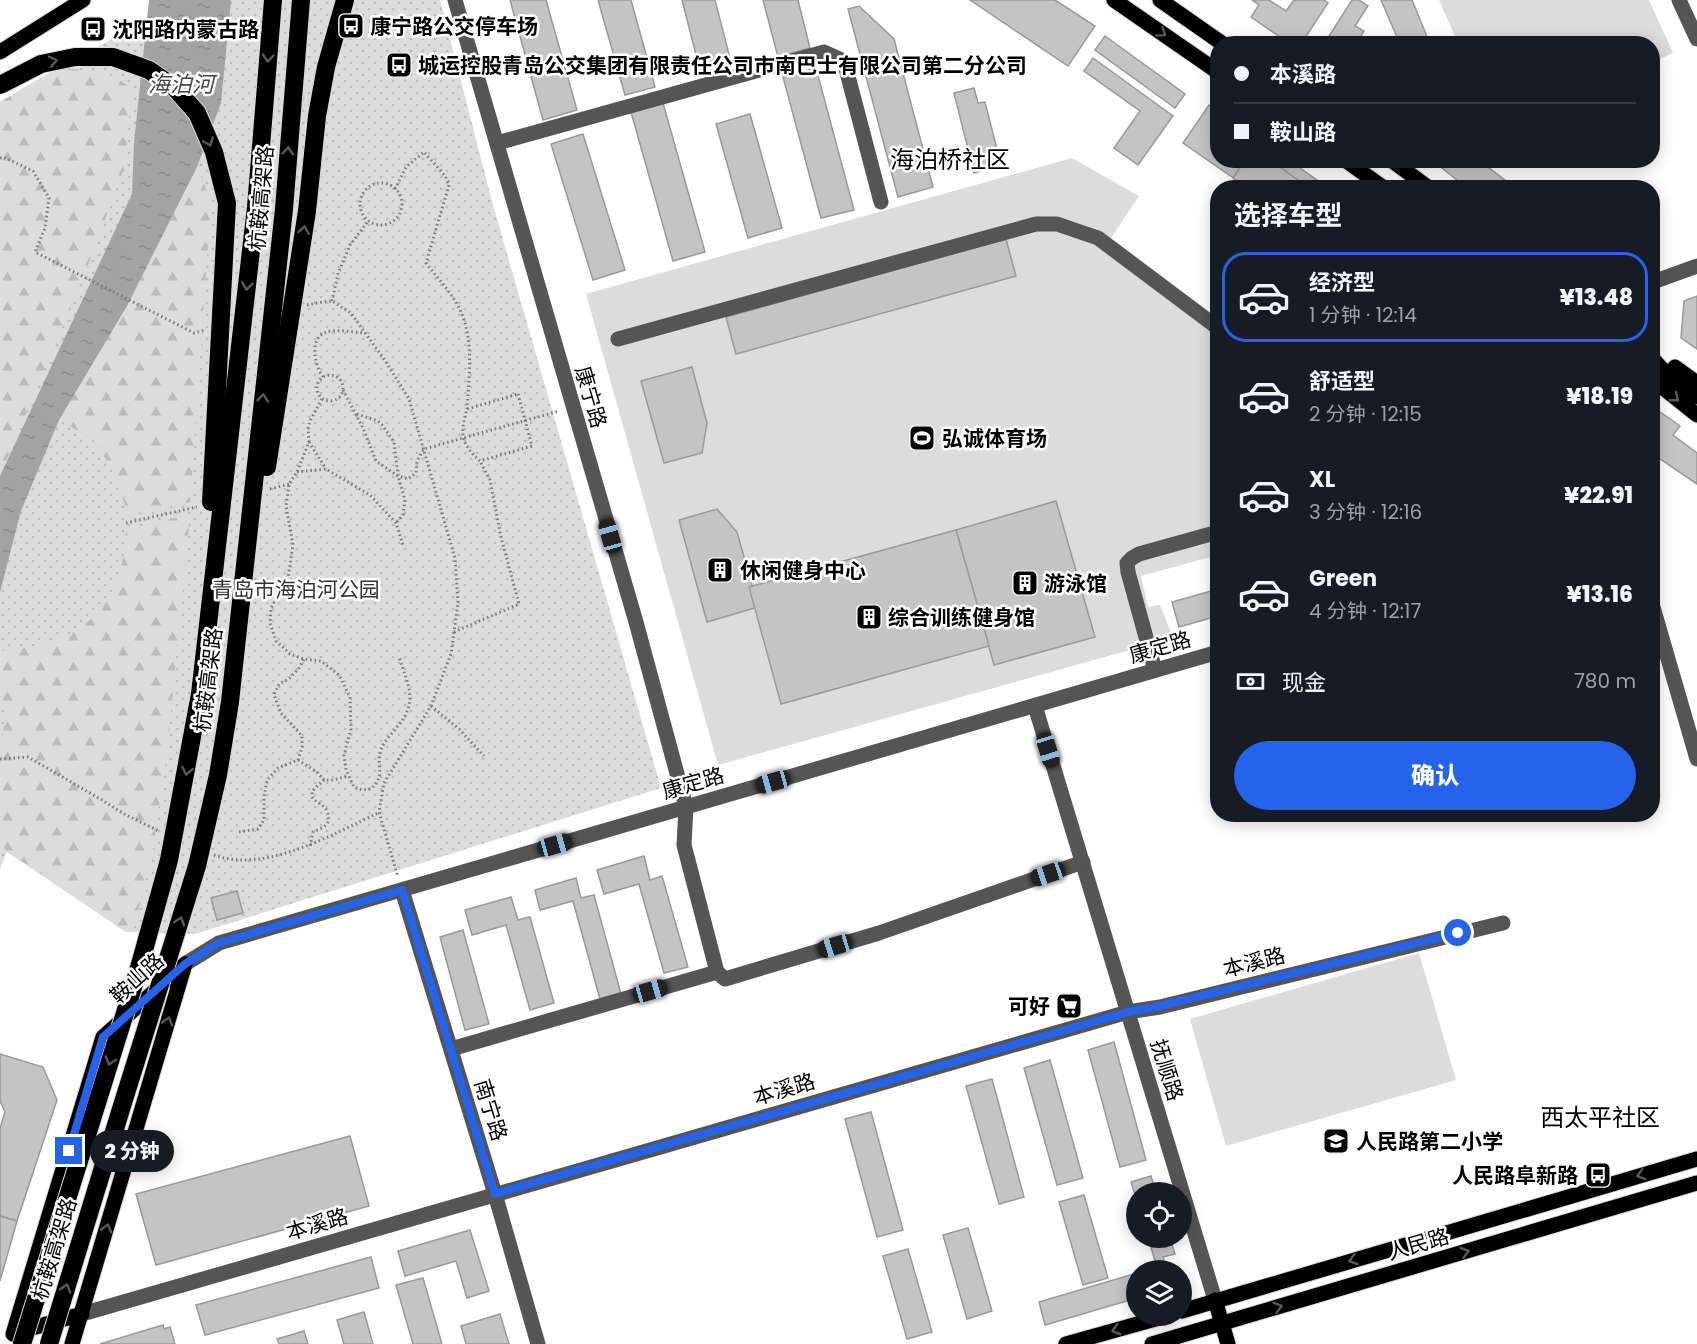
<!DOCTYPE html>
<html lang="zh">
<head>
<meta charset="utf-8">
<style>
	body { margin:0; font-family:Poppins,"Noto Sans SC",sans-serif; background:#242831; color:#f1f3f6; height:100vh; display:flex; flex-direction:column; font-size:22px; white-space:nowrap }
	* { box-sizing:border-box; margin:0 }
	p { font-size:20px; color:#9ea1a6 }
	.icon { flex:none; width:33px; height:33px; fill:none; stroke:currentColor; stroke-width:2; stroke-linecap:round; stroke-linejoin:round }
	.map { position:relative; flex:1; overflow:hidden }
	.sheet { position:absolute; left:1210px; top:180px; width:450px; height:642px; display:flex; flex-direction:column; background:#171b24; border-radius:24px; box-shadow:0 3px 15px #0003 }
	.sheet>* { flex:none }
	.guide { position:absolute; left:1210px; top:36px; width:450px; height:132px; border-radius:24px; box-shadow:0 3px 15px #0003; display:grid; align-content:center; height:132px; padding:0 24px; background:#171b24 }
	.fabs { position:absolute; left:1126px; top:1182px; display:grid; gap:12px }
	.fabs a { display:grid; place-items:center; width:66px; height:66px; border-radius:50%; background:#171b24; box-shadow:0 3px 15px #0003; font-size:30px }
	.end { position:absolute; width:27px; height:27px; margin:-14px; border:8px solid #2563eb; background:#fff; box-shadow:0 0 0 3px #fff }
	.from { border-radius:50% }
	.bubble { position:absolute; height:42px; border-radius:21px; background:#171b24; box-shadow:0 3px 15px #0003; font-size:20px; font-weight:800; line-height:42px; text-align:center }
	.car { position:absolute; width:18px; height:36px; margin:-18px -9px; border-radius:8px; box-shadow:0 0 4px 2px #0007; background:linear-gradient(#222 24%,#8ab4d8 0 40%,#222 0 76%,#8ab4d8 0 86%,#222 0) }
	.guide b { display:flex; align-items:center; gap:21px; height:57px; font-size:22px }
	.guide b+b { border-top:2px solid #363941 }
	.guide i { width:15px; height:15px; background:#f1f3f6 }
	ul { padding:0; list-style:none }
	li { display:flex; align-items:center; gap:18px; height:90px; margin:0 12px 9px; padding:0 12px; border:3px solid transparent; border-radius:24px }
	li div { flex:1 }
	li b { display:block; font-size:22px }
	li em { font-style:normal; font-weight:800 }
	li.selected { border-color:#2563eb }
	li>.icon { width:54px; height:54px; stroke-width:1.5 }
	h2 { padding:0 24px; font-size:27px; line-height:72px }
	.pay { display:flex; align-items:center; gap:15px; height:66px; padding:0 24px; font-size:22px }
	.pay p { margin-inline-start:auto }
	.button { display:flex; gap:12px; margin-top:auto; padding:12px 24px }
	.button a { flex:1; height:69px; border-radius:36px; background:#2563eb; color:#fff; font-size:24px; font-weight:800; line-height:69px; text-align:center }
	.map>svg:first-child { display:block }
	.green { fill:url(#green-dots) }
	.forest { fill:url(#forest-firs) }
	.pitch { fill:#dcdcdc }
	.water { fill:url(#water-ripples) }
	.building { fill:#c4c4c4; stroke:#999; stroke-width:1.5 }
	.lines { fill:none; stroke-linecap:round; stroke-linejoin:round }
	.major-casing { stroke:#dbdbdb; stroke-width:17 }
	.path { stroke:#777; stroke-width:3; stroke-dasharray:1.5 3; stroke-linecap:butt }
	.minor { stroke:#555; stroke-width:15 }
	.major { stroke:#000; stroke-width:15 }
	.highway-bridge-casing { stroke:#dbdbdb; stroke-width:20; stroke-linecap:butt }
	.highway-bridge { stroke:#000; stroke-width:18 }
	.oneway { stroke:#595959 }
	.route { stroke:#2563eb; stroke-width:8 }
	.labels { text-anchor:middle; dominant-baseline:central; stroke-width:5; stroke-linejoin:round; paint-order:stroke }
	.poi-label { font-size:21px; font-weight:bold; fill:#000; stroke:#fff; text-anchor:start }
	.street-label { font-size:21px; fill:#000; stroke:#fff }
	.park-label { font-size:21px; fill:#333; stroke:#fff }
	.water-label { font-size:22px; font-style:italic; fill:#444; stroke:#fff }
	.quarter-label { font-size:24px; fill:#000; stroke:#fff }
</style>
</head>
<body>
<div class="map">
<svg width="1697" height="1344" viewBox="0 0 1697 1344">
	<defs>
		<pattern id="green-dots" width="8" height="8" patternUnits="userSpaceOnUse" patternTransform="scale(1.5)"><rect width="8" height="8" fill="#dcdcdc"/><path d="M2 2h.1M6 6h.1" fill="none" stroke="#bbb" stroke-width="1.8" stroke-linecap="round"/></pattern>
		<pattern id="forest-firs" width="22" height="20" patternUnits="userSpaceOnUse" patternTransform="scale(1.5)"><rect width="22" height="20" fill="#dcdcdc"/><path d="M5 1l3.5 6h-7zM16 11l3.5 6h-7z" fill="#bbb"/></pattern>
		<pattern id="water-ripples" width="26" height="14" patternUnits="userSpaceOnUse" patternTransform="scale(1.5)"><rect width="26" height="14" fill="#a3a3a3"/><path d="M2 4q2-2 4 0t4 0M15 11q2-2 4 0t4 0" fill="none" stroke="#8b8b8b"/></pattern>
	</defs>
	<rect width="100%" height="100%" fill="#fff"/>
	<path class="green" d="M181,0H440L493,205L661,788L195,934L126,932L7,852L0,869V102Z"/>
	<g class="forest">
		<path d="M76,69L114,76L131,88L126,163L88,265L0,476V102L52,71Z"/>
		<path d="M197,167L211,201L190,502L127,517V511L115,475L94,440L59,420Z"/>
		<path d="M190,514L167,753L152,854L133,932H126L7,851L0,843V755L6,710L0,706V651C18,649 38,647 55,641C103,623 125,580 126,531Z"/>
	</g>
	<g class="pitch">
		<path d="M1439,0H1649L1673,53L1653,62V44L1458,43Z"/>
		<path d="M1072,158L1139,196L1110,240L1218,320V555L1141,576L1148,607L1160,605L1173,638L718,765L586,294Z"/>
		<path d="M1419,953L1456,1080L1226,1146L1190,1019Z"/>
	</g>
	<path class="water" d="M149,0H231L221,103L197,167L127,306L59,420L21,511L0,592V476L132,194L134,143Z"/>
	<g class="building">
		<path d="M510,0H546L577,110L543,120Z"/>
		<path d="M598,0H631L655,87L625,95Z"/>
		<path d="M682,0H715L731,62L700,70Z"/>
		<path d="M763,0H798L810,48L778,57Z"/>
		<path d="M970,0H1055L1095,26L1068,66Z"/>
		<path d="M1252,0H1269L1286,11L1294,0H1324L1328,3L1301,44H1290L1251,17L1259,5Z"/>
		<path d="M1352,0H1359L1368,6L1355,26L1364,31L1356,44H1341L1329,36Z"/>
		<path d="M1381,0H1412L1430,44H1400Z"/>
		<path d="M859,6L894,39L933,187L898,197L848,9Z"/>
		<path d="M1105,36L1185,94L1175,108L1095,50Z"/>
		<path d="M1093,58L1173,116L1138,165L1114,148L1140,111L1084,71Z"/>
		<path d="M816,68L854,210L821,218L783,77Z"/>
		<path d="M974,88L978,103L985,102L1001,165L974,173L954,93Z"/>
		<path d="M663,103L705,252L673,261L631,112Z"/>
		<path d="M1209,105L1218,111V160H1289L1328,188H1248L1183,143Z"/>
		<path d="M750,114L782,228L748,238L716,124Z"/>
		<path d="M583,134L625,270L593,280L551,144Z"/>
		<path d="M1245,160H1270L1309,188H1248L1233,178Z"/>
		<path d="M1432,160H1479L1515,188H1467Z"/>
		<path d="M1006,239L1016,276L736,354L726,317Z"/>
		<path d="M1697,296V349L1681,338L1684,301Z"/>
		<path d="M692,367L707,423L702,453L664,463L641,381Z"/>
		<path d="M1653,407L1680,426L1673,435L1697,453V484L1653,454Z"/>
		<path d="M1056,501L1095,637L994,665L956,530Z"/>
		<path d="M717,509L737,532L758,607L707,622L679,520Z"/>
		<path d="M956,530L989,646L781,704L749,587Z"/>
		<path d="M1218,589V616L1179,627L1172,602Z"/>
		<path d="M644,856L650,880L662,876L688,967L664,973L639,884L604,894L597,870Z"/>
		<path d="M576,878L581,898L594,895L621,994L600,999L573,901L540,910L535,890Z"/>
		<path d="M237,891L243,913L217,920L211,898Z"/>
		<path d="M511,897L518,920L530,917L554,1003L530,1010L506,925L472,935L465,910Z"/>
		<path d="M463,930L489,1024L465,1030L440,937Z"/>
		<path d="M1114,1042L1146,1160L1120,1167L1088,1050Z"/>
		<path d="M0,1054L43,1067L57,1100L17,1221L0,1216V1128L5,1112L0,1101Z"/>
		<path d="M1050,1060L1083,1178L1057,1185L1024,1068Z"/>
		<path d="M992,1079L1024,1197L999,1204L966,1086Z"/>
		<path d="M871,1112L903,1230L877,1237L845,1119Z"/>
		<path d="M350,1136L369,1206L156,1265L136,1194Z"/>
		<path d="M1151,1176L1156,1192H1137V1201L1131,1182Z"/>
		<path d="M1084,1195L1108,1278L1083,1285L1059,1202Z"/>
		<path d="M0,1216L17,1221L0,1281Z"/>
		<path d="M968,1228L992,1311L967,1319L943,1235Z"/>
		<path d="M470,1230L489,1291L467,1298L456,1261L405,1276L398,1251Z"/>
		<path d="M1148,1238H1170L1175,1254L1163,1257L1167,1270H1146L1157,1267Z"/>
		<path d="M908,1249L932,1332L907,1339L883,1256Z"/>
		<path d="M371,1257L379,1288L205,1335L196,1305Z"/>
		<path d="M1137,1273V1298L1045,1325L1039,1302Z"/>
		<path d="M423,1278L442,1344H413L396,1285Z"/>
		<path d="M364,1312L373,1344H344L337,1320Z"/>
		<path d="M500,1314L509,1344H466L461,1326Z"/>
		<path d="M163,1325L164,1329L170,1327L175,1344H100Z"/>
		<path d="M304,1331L308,1344H279L277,1339Z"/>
	</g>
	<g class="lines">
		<g class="major-casing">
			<g id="major">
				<path d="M1114,0L1218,72"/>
				<path d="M1160,0L1223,44"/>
				<path d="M0,52L83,0"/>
				<path d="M1345,160L1384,188"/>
				<path d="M1391,160L1429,188"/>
				<path d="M1653,359L1660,367L1697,397"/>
				<path d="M1675,367L1697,383"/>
				<path d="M1653,380L1697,415"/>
				<path d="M1215,1300L1228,1344"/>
				<path d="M1182,1311L1697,1159"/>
				<path d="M18,1332L82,1314"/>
				<path d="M13,1334L103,1037L185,964"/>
				<path d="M72,1344L185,964"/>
				<path d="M1066,1344L1166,1316"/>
				<path d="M1152,1344L1697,1183"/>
			</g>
		</g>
		<g class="path">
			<path d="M0,158L3,157L33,171L49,198L45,228L35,252L194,333L205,330"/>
			<circle cx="381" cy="204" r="21"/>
			<path d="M395,189L406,167L424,152C431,161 448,176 449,185L426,263C436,276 448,289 457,304C475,335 469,374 467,409"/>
			<path d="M332,301L338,274L350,245L368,221"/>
			<path d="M307,305L323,302L332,301L351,313L386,362L409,399L455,558L458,603L451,654L431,706L384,783L379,812L398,877"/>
			<circle cx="330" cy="388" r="13"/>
			<path d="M323,377C314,364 307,333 332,331C342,330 354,332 365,333"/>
			<path d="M343,390L363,428L376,461L398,476L408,479L416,473L417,461L424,449L559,411"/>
			<path d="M518,394L532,446L480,461C460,443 460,433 467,409Z"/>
			<path d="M322,399L311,419L308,427L309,442L297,472L289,484L286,506L293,545L288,578L271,608L270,623L276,641L290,654L304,659L321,661L339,675L350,697L351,729L344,755L346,770L354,787L362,790L371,789C387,774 375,768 381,750C383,742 392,734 397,727C419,702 408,685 399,657"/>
			<path d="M357,414L378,421L383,426L394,442L398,476L405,500L403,515L396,523"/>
			<path d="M309,442L326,469"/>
			<path d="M297,472L326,469L370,495L396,523L403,545"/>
			<path d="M270,489L289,484"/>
			<path d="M126,523L197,507"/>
			<path d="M454,632L519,604L501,537L490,480L480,461"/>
			<path d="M431,706L459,729L484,756"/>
			<path d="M0,759L28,757L102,800L126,815L159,831"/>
			<path d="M298,760L317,772L324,780H333L348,776"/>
			<path d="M239,832L258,829L264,820V797L267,780L278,768L298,760L302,747V736L281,713L274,695L279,684L289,679L299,668L304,659"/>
			<path d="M310,846L313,832C321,828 331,826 328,815C328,813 326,808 323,806C319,802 315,802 312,797V791L324,780"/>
			<path d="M214,855C265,874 333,834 378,813"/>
		</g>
		<g class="minor">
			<path d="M1679,0L1697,39"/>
			<path d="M497,143L824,52L844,61L881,202"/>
			<path d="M1653,282L1697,266"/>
			<path d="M618,339L1036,224H1057L1098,238L1218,328"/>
			<path d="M1653,607L1697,759"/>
			<path d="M1155,670L1128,572L1127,563L1132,558L1139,554L1218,532"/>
			<path d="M1035,706L1215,1300"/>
			<path d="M402,890L495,1194L538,1344"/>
			<path d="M185,964L219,943L1218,652"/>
			<path d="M717,972L725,979L879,933L1083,862"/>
			<path d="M451,1049L717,972L684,845L686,807L636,622L455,0"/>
			<path d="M82,1314L1128,1012L1160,1007L1503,923"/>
		</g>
		<use href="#major" class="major"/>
		<g class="highway-bridge-casing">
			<g id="highway-bridge">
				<path d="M0,85L41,64L75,57H113L149,70L175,88L197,113L214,152L227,203L211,502"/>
				<path d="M267,467L307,211L317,116L326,67L345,0"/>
				<path d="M22,1344L139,968L169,860L200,694L256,207L273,0"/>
				<path d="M49,1344L121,1109L197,866L218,775L230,702L284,209L301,0"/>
			</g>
		</g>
		<use href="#highway-bridge" class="highway-bridge"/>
	</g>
	<defs><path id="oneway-chevron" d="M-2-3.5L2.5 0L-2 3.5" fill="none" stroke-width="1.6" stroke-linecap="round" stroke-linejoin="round" transform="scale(1.5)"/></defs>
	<g class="oneway">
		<use href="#oneway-chevron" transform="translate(1162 33) rotate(35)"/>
		<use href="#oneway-chevron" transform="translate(268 58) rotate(95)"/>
		<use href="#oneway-chevron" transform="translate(53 61) rotate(-12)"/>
		<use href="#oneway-chevron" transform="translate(209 142) rotate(67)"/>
		<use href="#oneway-chevron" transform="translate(288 151) rotate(-85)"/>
		<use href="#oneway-chevron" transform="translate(304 230) rotate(-81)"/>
		<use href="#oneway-chevron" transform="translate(247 286) rotate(97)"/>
		<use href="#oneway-chevron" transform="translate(263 398) rotate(-84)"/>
		<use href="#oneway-chevron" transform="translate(1675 398) rotate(38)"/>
		<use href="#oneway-chevron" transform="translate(187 771) rotate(101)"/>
		<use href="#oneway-chevron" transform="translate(180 921) rotate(-72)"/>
		<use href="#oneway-chevron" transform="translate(168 1021) rotate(-74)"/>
		<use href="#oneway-chevron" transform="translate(110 1061) rotate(107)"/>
		<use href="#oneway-chevron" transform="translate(1641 1175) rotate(164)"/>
		<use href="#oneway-chevron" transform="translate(107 1228) rotate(-74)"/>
		<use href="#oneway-chevron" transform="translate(1465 1252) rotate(-16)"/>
		<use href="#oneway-chevron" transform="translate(1353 1260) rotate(164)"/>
		<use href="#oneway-chevron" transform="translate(66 1288) rotate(-73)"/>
		<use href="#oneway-chevron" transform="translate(1278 1307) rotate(-16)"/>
		<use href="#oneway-chevron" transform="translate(1116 1330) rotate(164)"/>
	</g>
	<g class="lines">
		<path class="route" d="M69,1151L103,1037L185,964L219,943L402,890L495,1194L1128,1012L1160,1006L1458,933"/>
	</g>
	<defs>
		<g id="bus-square" transform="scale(1.35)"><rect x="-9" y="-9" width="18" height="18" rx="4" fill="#000" stroke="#fff"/><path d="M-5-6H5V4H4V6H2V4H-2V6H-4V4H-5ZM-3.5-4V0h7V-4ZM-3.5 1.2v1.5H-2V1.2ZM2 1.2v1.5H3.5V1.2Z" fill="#fff"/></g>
		<g id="stadium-square" transform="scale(1.35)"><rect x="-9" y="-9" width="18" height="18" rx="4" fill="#000" stroke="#fff"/><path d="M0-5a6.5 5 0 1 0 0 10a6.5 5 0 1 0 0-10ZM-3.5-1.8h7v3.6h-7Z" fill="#fff"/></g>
		<g id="building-square" transform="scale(1.35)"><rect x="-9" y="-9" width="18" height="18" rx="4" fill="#000" stroke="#fff"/><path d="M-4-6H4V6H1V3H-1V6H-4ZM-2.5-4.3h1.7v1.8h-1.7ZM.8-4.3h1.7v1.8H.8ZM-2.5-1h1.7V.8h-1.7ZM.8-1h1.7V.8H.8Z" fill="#fff"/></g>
		<g id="supermarket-square" transform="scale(1.35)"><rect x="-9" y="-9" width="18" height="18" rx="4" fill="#000" stroke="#fff"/><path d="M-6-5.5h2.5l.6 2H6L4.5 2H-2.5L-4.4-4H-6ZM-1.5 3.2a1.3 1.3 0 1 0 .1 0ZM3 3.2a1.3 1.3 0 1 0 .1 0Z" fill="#fff"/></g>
		<g id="school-square" transform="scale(1.35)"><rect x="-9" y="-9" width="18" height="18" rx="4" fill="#000" stroke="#fff"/><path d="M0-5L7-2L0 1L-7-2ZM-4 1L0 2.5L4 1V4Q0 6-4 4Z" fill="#fff"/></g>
	</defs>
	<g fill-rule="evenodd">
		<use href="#bus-square" x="351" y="26"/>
		<use href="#bus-square" x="93" y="29"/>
		<use href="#bus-square" x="399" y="65"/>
		<use href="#stadium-square" x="922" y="438"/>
		<use href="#building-square" x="720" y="570"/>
		<use href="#building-square" x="1025" y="583"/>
		<use href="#building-square" x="869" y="617"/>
		<use href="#supermarket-square" x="1069" y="1006"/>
		<use href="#school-square" x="1336" y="1141"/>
		<use href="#bus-square" x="1598" y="1175"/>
	</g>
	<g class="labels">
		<g class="poi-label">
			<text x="370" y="26">康宁路公交停车场</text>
			<text x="112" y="29">沈阳路内蒙古路</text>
			<text x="418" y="65">城运控股青岛公交集团有限责任公司市南巴士有限公司第二分公司</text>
			<text x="942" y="438">弘诚体育场</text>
			<text x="740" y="570">休闲健身中心</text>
			<text x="1044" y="583">游泳馆</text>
			<text x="888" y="617">综合训练健身馆</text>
			<text x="1050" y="1006" text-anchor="end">可好</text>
			<text x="1356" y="1141">人民路第二小学</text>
			<text x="1578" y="1175" text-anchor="end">人民路阜新路</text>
		</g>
		<g class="street-label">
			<text transform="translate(261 198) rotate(-85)">杭鞍高架路</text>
			<text transform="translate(591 397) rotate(74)">康宁路</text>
			<text transform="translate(1160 647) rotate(-16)">康定路</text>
			<text transform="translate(208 680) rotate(-83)">杭鞍高架路</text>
			<text transform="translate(693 783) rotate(-16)">康定路</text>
			<text transform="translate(1254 962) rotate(-14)">本溪路</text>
			<text transform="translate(137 978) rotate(-42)">鞍山路</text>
			<text transform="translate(1167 1070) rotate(73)">抚顺路</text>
			<text transform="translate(784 1089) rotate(-16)">本溪路</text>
			<text transform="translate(491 1110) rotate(73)">南宁路</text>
			<text transform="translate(317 1224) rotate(-16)">本溪路</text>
			<text transform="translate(1418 1244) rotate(-16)">人民路</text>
			<text transform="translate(54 1249) rotate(-73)">杭鞍高架路</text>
		</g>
		<g class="park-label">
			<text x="296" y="589">青岛市海泊河公园</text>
		</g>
		<g class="water-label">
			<text x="181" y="84">海泊河</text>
		</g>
		<g class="quarter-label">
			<text x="950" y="159">海泊桥社区</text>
			<text x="1600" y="1117">西太平社区</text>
		</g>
	</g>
</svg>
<div class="fabs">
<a><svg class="icon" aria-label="locate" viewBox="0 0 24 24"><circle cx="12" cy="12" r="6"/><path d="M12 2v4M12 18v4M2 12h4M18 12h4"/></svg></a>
<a><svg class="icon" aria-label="layers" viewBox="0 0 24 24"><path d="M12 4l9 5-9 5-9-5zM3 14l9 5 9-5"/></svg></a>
</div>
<i class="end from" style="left:1458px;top:933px"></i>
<i class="end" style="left:69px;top:1151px"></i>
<div class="bubble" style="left:90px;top:1130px;width:84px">2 分钟</div>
<i class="car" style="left:610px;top:536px;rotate:344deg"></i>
<i class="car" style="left:1048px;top:750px;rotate:163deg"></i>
<i class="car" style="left:773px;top:782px;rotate:254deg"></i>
<i class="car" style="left:555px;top:845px;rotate:74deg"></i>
<i class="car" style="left:1048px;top:874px;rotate:251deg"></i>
<i class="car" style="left:835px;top:946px;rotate:253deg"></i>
<i class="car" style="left:650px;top:991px;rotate:74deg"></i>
<div class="guide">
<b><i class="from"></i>本溪路</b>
<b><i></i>鞍山路</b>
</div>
<section class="sheet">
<h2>选择车型</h2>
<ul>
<li class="selected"><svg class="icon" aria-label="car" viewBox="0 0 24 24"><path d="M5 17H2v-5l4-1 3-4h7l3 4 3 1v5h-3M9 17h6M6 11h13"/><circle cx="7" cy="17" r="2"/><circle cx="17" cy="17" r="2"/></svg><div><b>经济型</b><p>1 分钟 · 12:14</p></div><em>¥13.48</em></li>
<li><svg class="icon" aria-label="car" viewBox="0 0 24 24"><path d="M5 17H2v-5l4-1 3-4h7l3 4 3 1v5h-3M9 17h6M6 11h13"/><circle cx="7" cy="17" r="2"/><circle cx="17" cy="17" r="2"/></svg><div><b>舒适型</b><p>2 分钟 · 12:15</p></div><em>¥18.19</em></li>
<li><svg class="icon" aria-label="car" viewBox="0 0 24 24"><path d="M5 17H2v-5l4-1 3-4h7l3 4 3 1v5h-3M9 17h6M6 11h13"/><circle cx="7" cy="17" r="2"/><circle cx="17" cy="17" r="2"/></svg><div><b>XL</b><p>3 分钟 · 12:16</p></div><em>¥22.91</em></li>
<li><svg class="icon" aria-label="car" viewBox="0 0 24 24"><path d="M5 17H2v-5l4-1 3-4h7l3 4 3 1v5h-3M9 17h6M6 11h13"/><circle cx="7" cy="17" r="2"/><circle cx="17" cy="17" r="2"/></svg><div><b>Green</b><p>4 分钟 · 12:17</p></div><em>¥13.16</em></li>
</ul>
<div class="pay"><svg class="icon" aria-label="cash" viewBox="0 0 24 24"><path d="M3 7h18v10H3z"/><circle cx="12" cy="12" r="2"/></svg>现金<p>780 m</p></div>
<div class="button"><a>确认</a></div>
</section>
</div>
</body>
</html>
